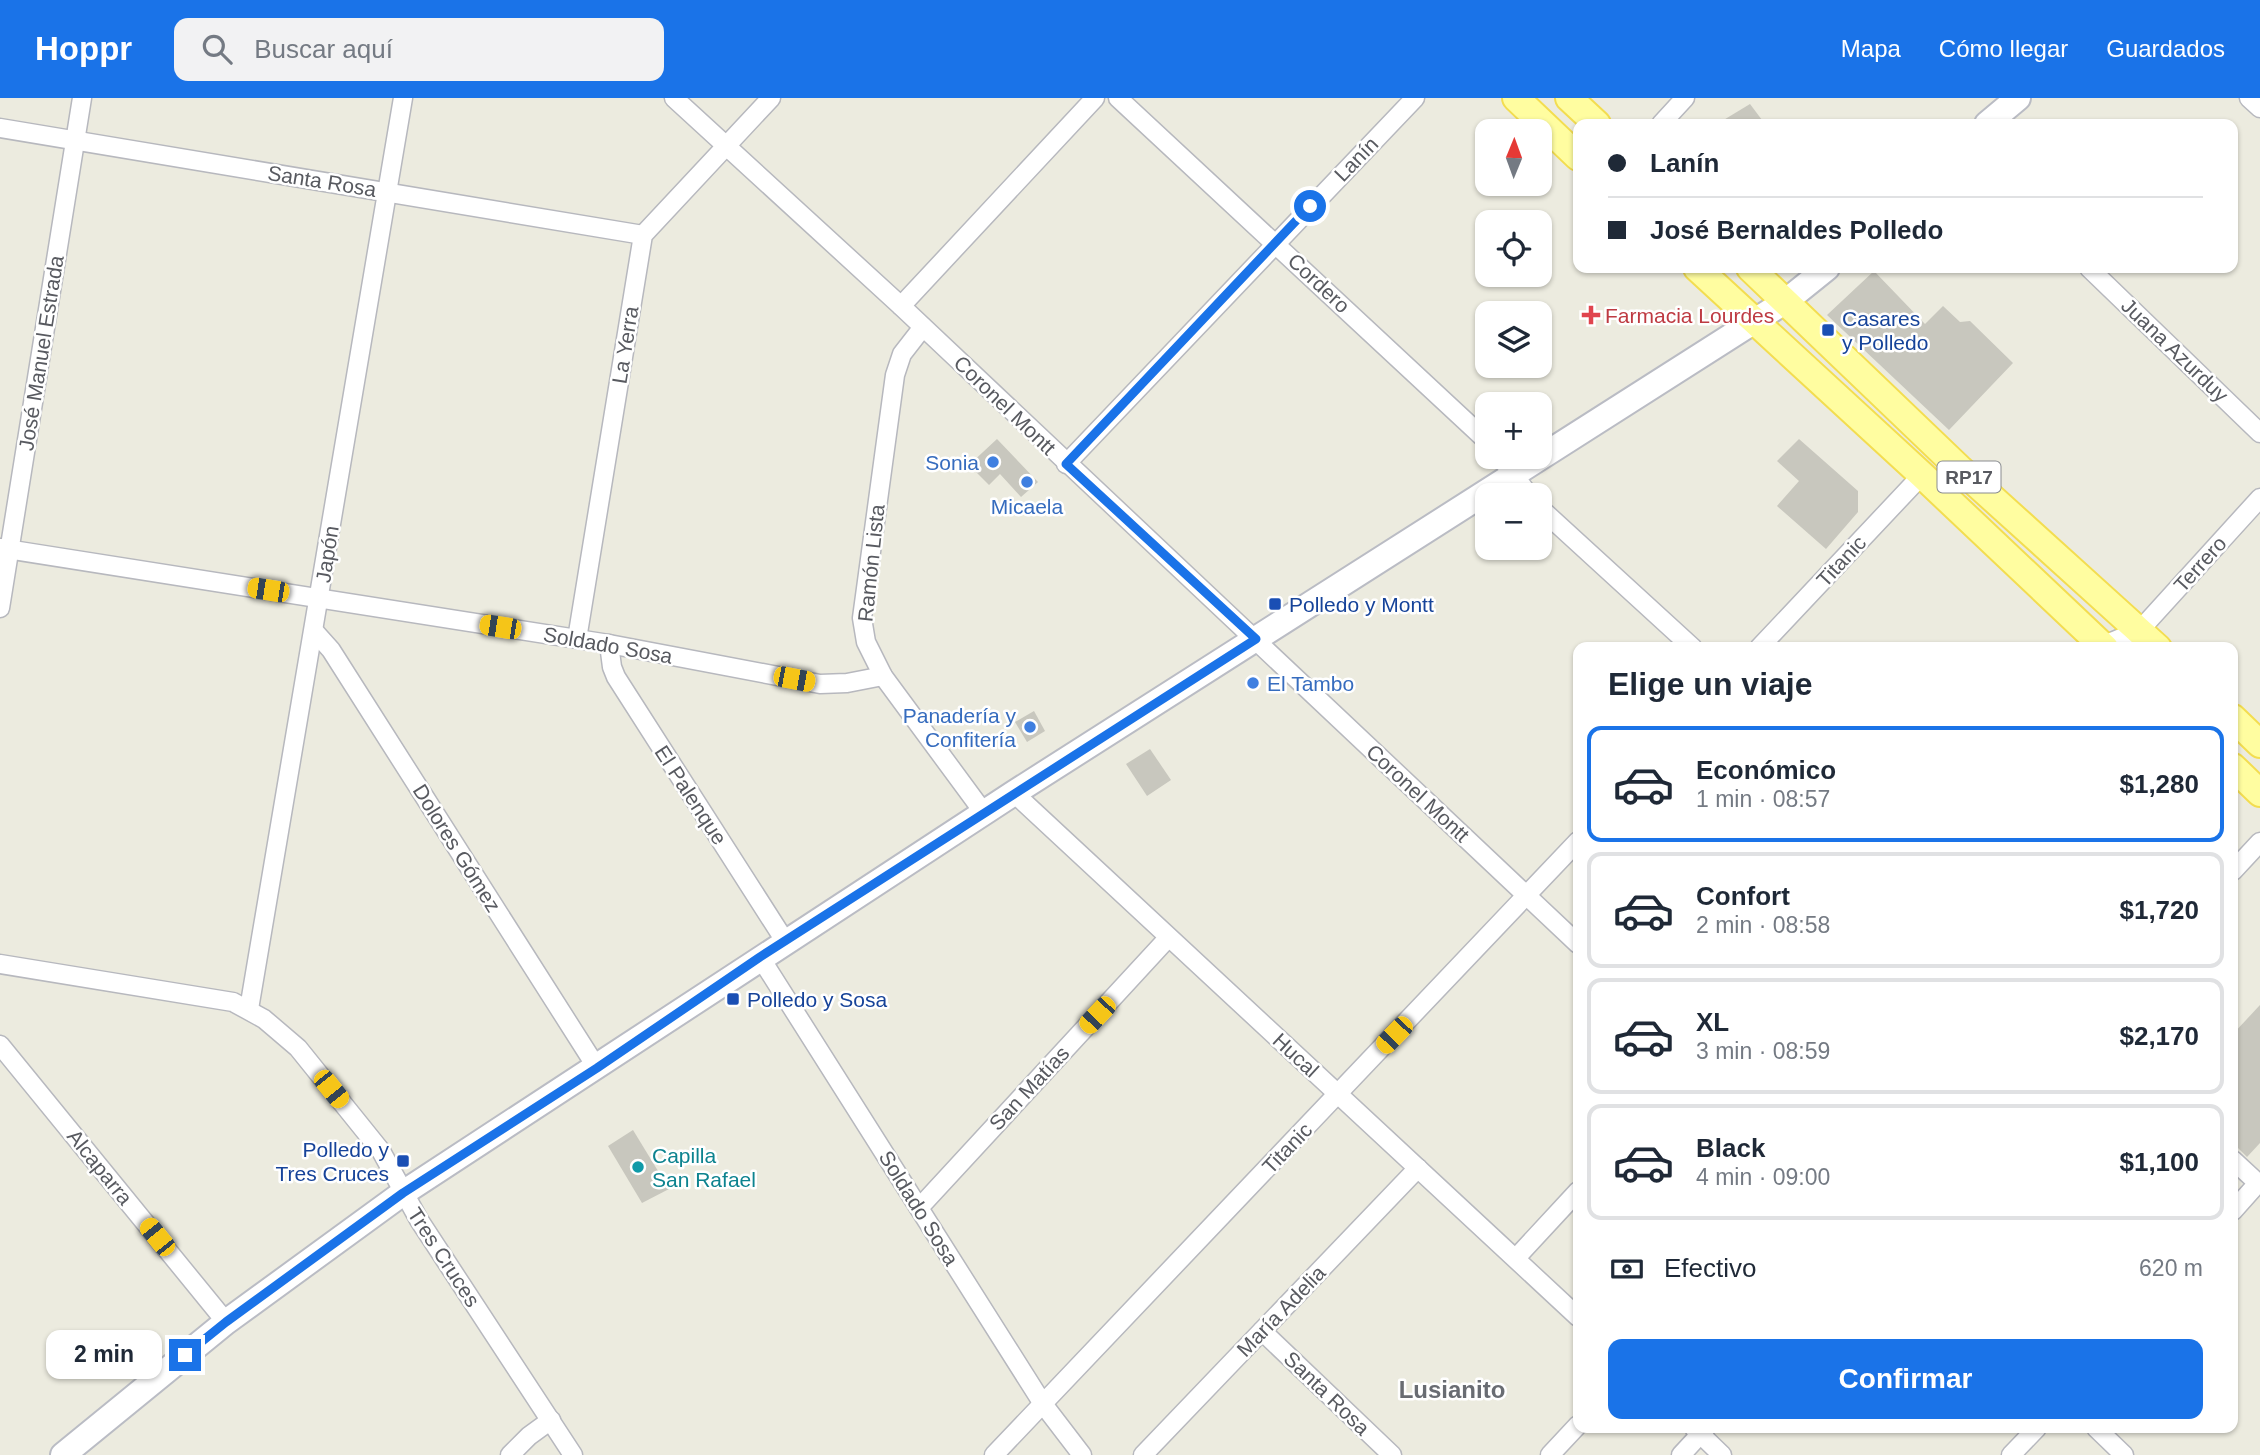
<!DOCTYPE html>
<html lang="es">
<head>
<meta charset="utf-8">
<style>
	body { margin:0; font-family:Arial,sans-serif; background:#f2f2f3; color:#1f2937; height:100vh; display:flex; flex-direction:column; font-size:26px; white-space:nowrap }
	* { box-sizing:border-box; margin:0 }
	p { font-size:23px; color:#747a83 }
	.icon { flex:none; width:38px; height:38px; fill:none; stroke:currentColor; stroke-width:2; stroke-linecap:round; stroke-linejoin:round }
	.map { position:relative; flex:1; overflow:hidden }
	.details { position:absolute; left:1573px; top:544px; width:665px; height:791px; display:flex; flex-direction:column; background:#fff; border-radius:14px; box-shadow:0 2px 5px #0004 }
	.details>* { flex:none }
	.banner { position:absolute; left:1573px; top:21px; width:665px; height:154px; border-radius:14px; box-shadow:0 2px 5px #0004; display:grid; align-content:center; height:154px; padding:0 35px; background:#fff }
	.needle { width:46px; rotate:1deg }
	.fabs { position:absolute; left:1475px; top:21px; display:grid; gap:14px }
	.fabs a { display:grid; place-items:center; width:77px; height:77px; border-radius:14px; background:#fff; box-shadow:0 2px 5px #0004; font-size:35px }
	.end { position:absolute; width:32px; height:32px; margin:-16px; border:9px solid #1a73e8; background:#fff; box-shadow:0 0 0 4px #fff }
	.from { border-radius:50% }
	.bubble { position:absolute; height:49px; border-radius:14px; background:#fff; box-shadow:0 2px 5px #0004; font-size:23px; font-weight:700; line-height:49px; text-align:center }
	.car { position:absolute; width:21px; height:42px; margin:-21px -10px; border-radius:9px; box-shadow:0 0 5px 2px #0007; background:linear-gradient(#f5c518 24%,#345 0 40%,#f5c518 0 76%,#345 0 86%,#f5c518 0) }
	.banner b { display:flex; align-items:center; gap:24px; height:66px; font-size:26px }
	.banner b+b { border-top:2px solid #e0e1e3 }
	.banner i { width:18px; height:18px; background:#1f2937 }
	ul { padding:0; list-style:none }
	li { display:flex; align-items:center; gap:21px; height:116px; margin:0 14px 10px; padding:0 21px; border:4px solid #e0e1e3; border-radius:14px }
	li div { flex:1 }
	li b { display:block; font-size:26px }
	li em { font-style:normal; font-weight:700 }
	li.on { border-color:#1a73e8 }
	li>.icon { width:63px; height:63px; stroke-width:1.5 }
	h2 { padding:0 35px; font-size:32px; line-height:84px }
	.pay { display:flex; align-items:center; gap:18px; height:77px; padding:0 35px; font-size:26px }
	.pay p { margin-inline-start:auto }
	.cta { display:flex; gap:14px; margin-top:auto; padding:14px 35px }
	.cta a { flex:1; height:80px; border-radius:14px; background:#1a73e8; color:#fff; font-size:28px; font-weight:700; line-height:80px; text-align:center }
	header { display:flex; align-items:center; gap:42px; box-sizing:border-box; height:98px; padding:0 35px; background:#1a73e8; color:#fff }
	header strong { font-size:33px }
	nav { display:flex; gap:38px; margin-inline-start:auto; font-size:24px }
	.search { width:490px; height:63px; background:#f2f2f3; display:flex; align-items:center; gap:18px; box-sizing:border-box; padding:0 24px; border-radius:14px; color:#747a83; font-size:26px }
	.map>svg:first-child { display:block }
	.building { fill:#c8c7be }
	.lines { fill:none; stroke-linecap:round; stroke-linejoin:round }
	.minor-casing { stroke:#b7b8be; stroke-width:21 }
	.secondary-casing { stroke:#babcc4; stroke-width:28 }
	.primary-casing { stroke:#f3dd50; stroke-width:30 }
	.minor { stroke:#fff; stroke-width:18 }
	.secondary { stroke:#fff; stroke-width:24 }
	.primary { stroke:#fffda0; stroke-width:26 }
	.route { stroke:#1a73e8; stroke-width:9 }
	.health-dot { fill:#e0444e; stroke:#fff; stroke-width:2.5 }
	.transit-dot { fill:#1a4fb4; stroke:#fff; stroke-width:2.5 }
	.shop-dot { fill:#3f7fe0; stroke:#fff; stroke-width:2.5 }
	.culture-dot { fill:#0f9aa8; stroke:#fff; stroke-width:2.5 }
	.labels { text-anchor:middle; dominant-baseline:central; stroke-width:5; stroke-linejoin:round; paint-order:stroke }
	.shield { fill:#fff; stroke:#8a8c90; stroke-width:2 }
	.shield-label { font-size:19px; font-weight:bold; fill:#585a60 }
	.street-label { font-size:21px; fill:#585a60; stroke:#fff }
	.health-label { font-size:21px; fill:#be3a42; stroke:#fff; text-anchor:start }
	.transit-label { font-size:21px; fill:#164399; stroke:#fff; text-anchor:start }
	.shop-label { font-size:21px; fill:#366cbe; stroke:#fff; text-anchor:end }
	.culture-label { font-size:21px; fill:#0d838f; stroke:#fff; text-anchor:start }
	.quarter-label { font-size:24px; font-weight:bold; fill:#696c72; stroke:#fff }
</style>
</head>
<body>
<header>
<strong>Hoppr</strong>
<div class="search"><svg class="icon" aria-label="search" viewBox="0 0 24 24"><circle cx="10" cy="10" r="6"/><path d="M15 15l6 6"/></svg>Buscar aquí</div>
<nav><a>Mapa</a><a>Cómo llegar</a><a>Guardados</a></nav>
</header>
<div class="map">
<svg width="2260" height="1357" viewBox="0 0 2260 1357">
	<rect width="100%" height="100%" fill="#ecebdf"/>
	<g class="building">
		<path d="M1750,6L1765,26H1717Z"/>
		<path d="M1874,173L1925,226L1943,208L1960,224L1970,223L2013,265L1949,332L1827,217Z"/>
		<path d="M997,341L1038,384L1021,399L1000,376L989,387L969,367Z"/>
		<path d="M1799,341L1858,393V414L1826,451L1777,408L1799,383L1777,363Z"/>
		<path d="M1034,613L1045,633L1027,644L1015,624Z"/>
		<path d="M1150,651L1171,682L1147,698L1126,666Z"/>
		<path d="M2260,907V1045L2247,1059L2233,1045V936Z"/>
		<path d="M633,1032L669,1091L642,1105L608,1048Z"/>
	</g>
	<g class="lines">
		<g class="minor-casing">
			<g id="minor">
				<path d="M674,0L901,208L1578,846"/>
				<path d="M1118,0L1488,344"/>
				<path d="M2249,0L2260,10"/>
				<path d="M1661,26L1685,0"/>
				<path d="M0,30L643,137"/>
				<path d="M2089,170L2260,335"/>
				<path d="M901,208L1095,0"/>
				<path d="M923,229L902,256L895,277L862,520L866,544L883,578L984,715"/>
				<path d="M1500,359L1529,397"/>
				<path d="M1066,366L1415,0"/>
				<path d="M1540,410L1693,550"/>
				<path d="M0,450L609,546L820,586L847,585L883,578"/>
				<path d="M0,510L82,0"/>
				<path d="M314,533L331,552L597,970"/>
				<path d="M577,541L643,137L771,0"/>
				<path d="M609,546L612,569L616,579L785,843"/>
				<path d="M1759,550L1922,377"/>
				<path d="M2097,550L2140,532L2260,400"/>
				<path d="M1014,695L1578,1219"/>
				<path d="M2233,773L2260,744"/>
				<path d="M760,859L1043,1306L1082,1357"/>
				<path d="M0,866L233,904L264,921L298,950L381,1053L419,1122L573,1357"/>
				<path d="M249,911L403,0"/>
				<path d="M0,947L226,1224"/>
				<path d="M2233,1062L2260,1087"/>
				<path d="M919,1110L1168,840"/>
				<path d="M2233,1113L2258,1085"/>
				<path d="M1516,1160L1578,1093"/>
				<path d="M1262,1233L1392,1357"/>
				<path d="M1694,1330L1722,1357"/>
				<path d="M2096,1330L2124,1357"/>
				<path d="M510,1357L529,1338L551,1322"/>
				<path d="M994,1357L1578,743"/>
				<path d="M1143,1357L1418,1070"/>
				<path d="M1550,1357L1578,1327"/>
				<path d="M1681,1357L1706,1330"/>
				<path d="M2011,1357L2037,1330"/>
			</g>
		</g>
		<g class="secondary-casing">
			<g id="secondary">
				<path d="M1987,26L2018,0"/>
				<path d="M63,1357L226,1224L403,1095L1014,695L1786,203L1827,170"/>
			</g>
		</g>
		<g class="primary-casing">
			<g id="primary">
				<path d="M1516,0L1578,59"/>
				<path d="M1569,0L1597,26"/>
				<path d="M1697,170L1922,377L2105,550"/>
				<path d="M1750,170L1959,370L2158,550"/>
				<path d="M2233,620L2260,646"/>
				<path d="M2233,669L2260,695"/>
			</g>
		</g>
		<use href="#minor" class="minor"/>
		<use href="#secondary" class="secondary"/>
		<use href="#primary" class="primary"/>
	</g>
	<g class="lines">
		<path class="route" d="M185,1257L226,1224L403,1095L597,970L760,859L1256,541L1066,366L1310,108"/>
	</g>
	<path class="health-dot" d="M1587.5 206.5h7v7h7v7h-7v7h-7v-7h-7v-7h7z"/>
	<g class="transit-dot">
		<rect x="1821" y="225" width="14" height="14" rx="3.5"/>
		<rect x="1268" y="499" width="14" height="14" rx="3.5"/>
		<rect x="726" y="894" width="14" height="14" rx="3.5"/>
		<rect x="396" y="1056" width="14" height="14" rx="3.5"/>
	</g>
	<g class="shop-dot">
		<circle cx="993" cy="364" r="7"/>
		<circle cx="1027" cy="384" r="7"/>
		<circle cx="1253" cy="585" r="7"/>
		<circle cx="1030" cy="629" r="7"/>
	</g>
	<circle class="culture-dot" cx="638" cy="1069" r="7"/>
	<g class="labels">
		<rect class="shield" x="1937.5" y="363.5" width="63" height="31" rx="5"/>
		<g class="shield-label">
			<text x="1969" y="379">RP17</text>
		</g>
		<g class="street-label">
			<text transform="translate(1356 61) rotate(-46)">Lanín</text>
			<text transform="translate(322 83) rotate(9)">Santa Rosa</text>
			<text transform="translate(1319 185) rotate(43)">Cordero</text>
			<text transform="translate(625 247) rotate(-81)">La Yerra</text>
			<text transform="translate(2175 252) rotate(44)">Juana Azurduy</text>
			<text transform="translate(41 255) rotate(-81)">José Manuel Estrada</text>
			<text transform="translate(1005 307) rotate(44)">Coronel Montt</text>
			<text transform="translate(327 456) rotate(-81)">Japón</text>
			<text transform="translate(1841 463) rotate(-47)">Titanic</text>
			<text transform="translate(871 465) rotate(-84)">Ramón Lista</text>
			<text transform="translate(2200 466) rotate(-48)">Terrero</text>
			<text transform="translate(608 547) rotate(10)">Soldado Sosa</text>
			<text transform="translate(1418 695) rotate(43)">Coronel Montt</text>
			<text transform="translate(691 697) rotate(57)">El Palenque</text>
			<text transform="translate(457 750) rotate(58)">Dolores Gómez</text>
			<text transform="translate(1296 957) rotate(43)">Hucal</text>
			<text transform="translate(1029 990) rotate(-47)">San Matías</text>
			<text transform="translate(1287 1050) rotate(-46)">Titanic</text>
			<text transform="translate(100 1069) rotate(51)">Alcaparra</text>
			<text transform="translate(919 1110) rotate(58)">Soldado Sosa</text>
			<text transform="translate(444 1159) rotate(57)">Tres Cruces</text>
			<text transform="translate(1281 1213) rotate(-46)">María Adelia</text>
			<text transform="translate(1327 1295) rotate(44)">Santa Rosa</text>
		</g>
		<g class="health-label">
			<text x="1605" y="217">Farmacia Lourdes</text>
		</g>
		<g class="transit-label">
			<text x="1842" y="220">Casares<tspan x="1842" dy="24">y Polledo</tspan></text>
			<text x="1289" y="506">Polledo y Montt</text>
			<text x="747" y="901">Polledo y Sosa</text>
			<text x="389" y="1051" text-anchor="end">Polledo y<tspan x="389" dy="24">Tres Cruces</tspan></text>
		</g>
		<g class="shop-label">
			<text x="979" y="364">Sonia</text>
			<text x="1027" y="408" text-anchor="middle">Micaela</text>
			<text x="1267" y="585" text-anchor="start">El Tambo</text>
			<text x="1016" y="617">Panadería y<tspan x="1016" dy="24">Confitería</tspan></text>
		</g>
		<g class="culture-label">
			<text x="652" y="1057">Capilla<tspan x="652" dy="24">San Rafael</tspan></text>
		</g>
		<g class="quarter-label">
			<text x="1452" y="1291">Lusianito</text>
		</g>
	</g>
</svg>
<div class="fabs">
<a><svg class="needle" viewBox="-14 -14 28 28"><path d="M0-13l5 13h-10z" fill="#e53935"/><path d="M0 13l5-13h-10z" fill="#747a83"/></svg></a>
<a><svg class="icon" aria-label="locate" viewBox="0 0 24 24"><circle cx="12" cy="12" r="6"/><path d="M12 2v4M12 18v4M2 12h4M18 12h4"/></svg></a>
<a><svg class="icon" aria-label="layers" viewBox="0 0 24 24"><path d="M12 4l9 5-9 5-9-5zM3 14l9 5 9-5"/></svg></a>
<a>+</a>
<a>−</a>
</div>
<i class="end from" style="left:1310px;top:108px"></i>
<i class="end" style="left:185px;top:1257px"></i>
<div class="bubble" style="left:46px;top:1232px;width:116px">2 min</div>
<i class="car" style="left:268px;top:492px;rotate:279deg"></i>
<i class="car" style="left:500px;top:529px;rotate:279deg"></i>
<i class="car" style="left:794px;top:581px;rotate:101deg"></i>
<i class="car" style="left:1097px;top:917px;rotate:223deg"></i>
<i class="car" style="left:1394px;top:937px;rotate:224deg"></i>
<i class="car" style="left:331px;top:991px;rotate:141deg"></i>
<i class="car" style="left:157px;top:1139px;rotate:321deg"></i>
<div class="banner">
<b><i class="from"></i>Lanín</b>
<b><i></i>José Bernaldes Polledo</b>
</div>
<section class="details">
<h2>Elige un viaje</h2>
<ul>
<li class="on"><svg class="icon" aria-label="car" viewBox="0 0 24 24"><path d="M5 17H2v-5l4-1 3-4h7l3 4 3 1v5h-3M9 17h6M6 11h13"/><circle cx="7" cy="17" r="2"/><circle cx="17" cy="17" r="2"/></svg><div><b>Económico</b><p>1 min · 08:57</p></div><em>$1,280</em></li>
<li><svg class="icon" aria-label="car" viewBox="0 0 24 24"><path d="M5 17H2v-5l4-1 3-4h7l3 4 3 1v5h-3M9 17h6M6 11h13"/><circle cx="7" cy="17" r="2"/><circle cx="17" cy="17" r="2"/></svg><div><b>Confort</b><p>2 min · 08:58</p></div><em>$1,720</em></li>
<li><svg class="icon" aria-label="car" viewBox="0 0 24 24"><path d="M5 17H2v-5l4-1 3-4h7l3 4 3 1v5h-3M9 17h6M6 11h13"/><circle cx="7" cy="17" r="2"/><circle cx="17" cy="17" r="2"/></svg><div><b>XL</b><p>3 min · 08:59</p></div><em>$2,170</em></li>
<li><svg class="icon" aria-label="car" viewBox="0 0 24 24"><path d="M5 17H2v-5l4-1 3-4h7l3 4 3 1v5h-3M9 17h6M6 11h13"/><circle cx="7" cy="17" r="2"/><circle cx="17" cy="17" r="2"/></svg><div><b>Black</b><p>4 min · 09:00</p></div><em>$1,100</em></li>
</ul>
<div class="pay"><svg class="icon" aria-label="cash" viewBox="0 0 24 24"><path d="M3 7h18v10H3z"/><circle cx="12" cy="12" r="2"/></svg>Efectivo<p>620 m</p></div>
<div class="cta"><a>Confirmar</a></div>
</section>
</div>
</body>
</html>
